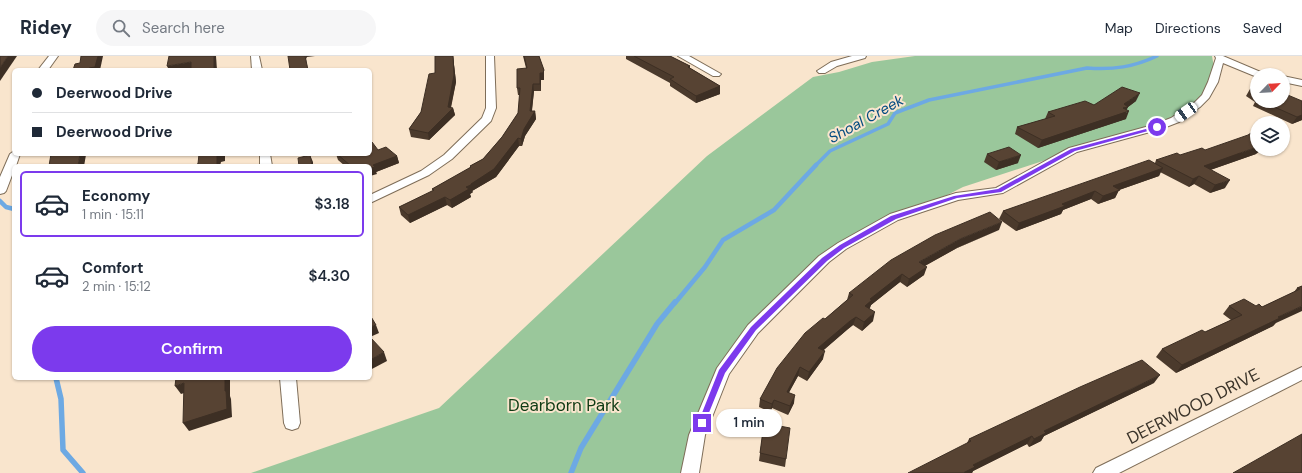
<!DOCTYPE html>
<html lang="en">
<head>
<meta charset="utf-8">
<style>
	body { margin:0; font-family:"DM Sans",sans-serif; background:#f6f6f7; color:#1f2937; height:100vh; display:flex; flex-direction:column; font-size:15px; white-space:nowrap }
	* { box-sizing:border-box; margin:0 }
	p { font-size:13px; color:#747a83 }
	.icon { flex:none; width:22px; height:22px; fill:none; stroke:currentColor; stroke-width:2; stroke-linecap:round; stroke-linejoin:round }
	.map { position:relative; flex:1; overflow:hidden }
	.details { position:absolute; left:12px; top:108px; width:360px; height:216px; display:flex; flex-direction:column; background:#fff; border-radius:6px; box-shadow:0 1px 3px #0004 }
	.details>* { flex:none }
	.top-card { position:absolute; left:12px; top:12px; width:360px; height:88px; border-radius:6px; box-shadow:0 1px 3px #0004; display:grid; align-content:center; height:88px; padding:0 20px; background:#fff }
	.needle { width:26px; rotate:65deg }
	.buttons { position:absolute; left:1250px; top:12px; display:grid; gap:8px }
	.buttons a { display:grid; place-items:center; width:40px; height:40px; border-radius:50%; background:#fff; box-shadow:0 1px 3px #0004; font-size:20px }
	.end { position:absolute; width:18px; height:18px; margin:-9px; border:5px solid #7c3aed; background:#fff; box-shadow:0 0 0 2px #fff }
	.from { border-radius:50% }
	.bubble { position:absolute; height:28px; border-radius:14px; background:#fff; box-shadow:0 1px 3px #0004; font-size:13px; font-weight:600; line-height:28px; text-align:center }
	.car { position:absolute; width:12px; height:24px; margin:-12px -6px; border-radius:5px; box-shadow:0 0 3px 1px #0007; background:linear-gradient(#fff 24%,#345 0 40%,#fff 0 76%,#345 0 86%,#fff 0) }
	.top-card b { display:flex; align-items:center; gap:14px; height:38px; font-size:15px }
	.top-card b+b { border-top:1px solid #e0e1e3 }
	.top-card i { width:10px; height:10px; background:#1f2937 }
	ul { padding:7px 0 0; list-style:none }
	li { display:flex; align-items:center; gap:12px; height:66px; margin:0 8px 6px; padding:0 12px; border:2px solid transparent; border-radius:6px }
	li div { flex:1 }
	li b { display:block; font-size:15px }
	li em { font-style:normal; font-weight:600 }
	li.selected { border-color:#7c3aed }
	li>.icon { width:36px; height:36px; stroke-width:1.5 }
	.cta { display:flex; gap:8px; margin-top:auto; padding:8px 20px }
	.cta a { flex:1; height:46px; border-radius:24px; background:#7c3aed; color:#fff; font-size:16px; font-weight:600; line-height:46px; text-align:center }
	header { display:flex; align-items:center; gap:24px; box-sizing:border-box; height:56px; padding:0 20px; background:#fff; border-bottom:1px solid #e0e1e3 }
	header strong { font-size:19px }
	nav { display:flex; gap:22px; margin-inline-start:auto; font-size:14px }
	.search { width:280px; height:36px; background:#f6f6f7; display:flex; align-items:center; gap:10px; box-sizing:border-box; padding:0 14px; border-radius:22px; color:#747a83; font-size:15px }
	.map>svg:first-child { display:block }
	.green { fill:#9ac79b }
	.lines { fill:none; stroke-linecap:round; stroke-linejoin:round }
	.stream-far2 { stroke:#6da9e3; stroke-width:3.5 }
	.stream-far1 { stroke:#6da9e3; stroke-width:4.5 }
	.stream { stroke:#6da9e3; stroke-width:5.5 }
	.minor-casing { stroke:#7e6d58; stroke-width:2 }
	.minor { fill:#fff; fill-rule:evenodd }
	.wall { fill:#4b3a2c }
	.shaded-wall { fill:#3d2f24 }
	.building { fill:#574333; stroke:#3d2f24 }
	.route { fill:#7c3aed }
	.labels { text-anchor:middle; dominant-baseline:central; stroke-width:4; stroke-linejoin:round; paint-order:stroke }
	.water-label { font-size:15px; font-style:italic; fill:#034b80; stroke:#f9e5cd }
	.near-park-label { font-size:17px; fill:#0d3a13; stroke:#f9e5cd }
	.near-street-label { font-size:17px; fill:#3b342a; stroke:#f9e5cd }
</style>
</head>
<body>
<header>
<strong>Ridey</strong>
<div class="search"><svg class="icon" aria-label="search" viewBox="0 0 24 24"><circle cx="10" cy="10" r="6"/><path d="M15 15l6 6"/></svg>Search here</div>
<nav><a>Map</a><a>Directions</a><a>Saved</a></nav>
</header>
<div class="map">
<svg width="1302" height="417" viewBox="0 0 1302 417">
	<rect width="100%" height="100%" fill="#f9e5cd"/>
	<path class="green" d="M915,0H1212L1217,29L1181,64L1089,90L963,131L825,201L723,311L694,417H251L439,352L707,100L813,21L839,16L872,6Z"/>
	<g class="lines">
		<path class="stream-far2" d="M815,110L830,95L888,68L895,57L929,44L1087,12C1113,14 1134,11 1157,0"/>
		<g class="stream-far1">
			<path d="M0,145L6,151L14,153"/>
			<path d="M675,247L705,211L723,184L774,154L816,109"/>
		</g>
		<g class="stream">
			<path d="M56,322L61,343L63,394L83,417"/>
			<path d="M571,417L581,392L657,268L675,246"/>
		</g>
		<g class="minor-casing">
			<g id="minor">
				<path d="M49,0H58L48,14H38Z"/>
				<path d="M251,0H259L262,14H252Z"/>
				<path d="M486,0H494L496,52L491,65L452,103L429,119L370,147V139L421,115L444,99L482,62L486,52Z"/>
				<path d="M678,0H689L721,18L719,20H713Z"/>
				<path d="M852,0H866L865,2L837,10L825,17H819L817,15L831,6Z"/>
				<path d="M1215,0H1223L1263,17L1265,19H1257V21L1223,7L1218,26L1209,42L1200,51L1179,66L1161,73L1077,96L1003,137L958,144L898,164L846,193L829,206L758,277L729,318L705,379L699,417H681L689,379L717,312L748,269L819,200L838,187L890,158L956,137L996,132L1069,92L1153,69L1171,62L1194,47L1202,39L1208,26L1216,2Z"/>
				<path d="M1283,20L1302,24V30L1283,26Z"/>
				<path d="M14,95V98H20L16,110H14V114L6,135L4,137L0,138V121L10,98Z"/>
				<path d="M260,98H270L272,110H260Z"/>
				<path d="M1302,311V324L1119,417H1093L1096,412Z"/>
				<path d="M280,322H296L300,367L298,372L292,374L286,372L284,367Z"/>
			</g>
		</g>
		<use href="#minor" class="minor"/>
	</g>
	<g class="wall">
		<path d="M435,0H453L456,26L451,52H453L455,59L429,84L411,81L409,73L421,56L435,17Z"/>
		<path d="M523,0H539L544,14V24H541V35H534L532,55H535L536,63L525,80L522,90H519L496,121L472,135L473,136L470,138L471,141L452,152L447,149L410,167L401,159L399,151L433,135L432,133L470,112V110L483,103L502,81L518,57L520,39H518L517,32L526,12Z"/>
		<path d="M626,0H670L690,10V12L720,30V38L696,47L670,30V27L626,3Z"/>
		<path d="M1257,31V45H1302V64L1292,68L1253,50L1255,46L1246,40L1250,33Z"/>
		<path d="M1136,45L1128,51L1126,54V63L1038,92L1015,78L1017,71L1045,63L1048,56L1094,49Z"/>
		<path d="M378,94L397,100L399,107L376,116L377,118L370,110H345L338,104L336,98H370Z"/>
		<path d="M1205,94L1256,98L1210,114L1225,132L1210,137L1194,128L1189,131L1160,116L1159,120L1119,134L1115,142L1098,148L1091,143L1063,154L1061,158L1016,175L999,163L1003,155L1155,107L1156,104L1180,99Z"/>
		<path d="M987,98L1018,107L996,114L984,106Z"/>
		<path d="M999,174L957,192L925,210L924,219L907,231L900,226L871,249L869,253L873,265L862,275L853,269L848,273L823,294V303L807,325L798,320L789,336L794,347L788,359L772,352L770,356L759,351L760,343L825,263L847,244L849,237Z"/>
		<path d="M1302,230L1273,270L1176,317L1156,301L1162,293L1205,276L1231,264L1223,258L1229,250L1262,251L1294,236L1297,232Z"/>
		<path d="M1154,327L1044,380L1041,385L1029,391L1027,388L973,415L972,417L967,387L969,383Z"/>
		<path d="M764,367L786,403L785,411L759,405Z"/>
	</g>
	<g class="shaded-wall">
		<path d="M8,0H17L0,25V12Z"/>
		<path d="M98,0H103L100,14H88L89,12Z"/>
		<path d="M214,0H216L217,14H214Z"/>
		<path d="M305,0H315L307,1L306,3L308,14Z"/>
		<path d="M453,0L456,26L450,54L453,52L455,59L429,84L428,77L448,51Z"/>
		<path d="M191,6L194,13L187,14H169L167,10Z"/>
		<path d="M544,14V24H541V35L540,28V17Z"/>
		<path d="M533,28L534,35L531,61L535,55L536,63L525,80L522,90L521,83L530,55Z"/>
		<path d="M720,30V38L696,47V40Z"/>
		<path d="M1140,37L1136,45L1128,51L1125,57L1129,55L1126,63L1038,92L1042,84L1124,48Z"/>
		<path d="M1302,59V64L1292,68L1297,61Z"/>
		<path d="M518,82L519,90L496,121L472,135L473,136L470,138L471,141L452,152L450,144L471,128Z"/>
		<path d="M1257,91V93H1263L1256,98L1199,118L1204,110Z"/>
		<path d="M80,98H85L86,99L84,110H78Z"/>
		<path d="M220,98H225V105L221,106L220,110H217V99Z"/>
		<path d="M310,99L313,106V110H312Z"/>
		<path d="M1021,99L1018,107L996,114L999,106Z"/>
		<path d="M397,100L399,107L376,116L377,118L370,120V112L373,109Z"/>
		<path d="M1163,112L1159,120L1119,134L1115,142L1098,148L1103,140L1113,130Z"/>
		<path d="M1199,120L1194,128L1189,131L1193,123Z"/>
		<path d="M1230,124L1225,132L1210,137L1215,129Z"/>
		<path d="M1095,135L1091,143L1063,154L1061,158L1016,175L1019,167L1062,148Z"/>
		<path d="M445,141L447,149L410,167L408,159Z"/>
		<path d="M1002,166L999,174L957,192L917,214L919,206L960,183Z"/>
		<path d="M927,211L924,219L907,231L909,223Z"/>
		<path d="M902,218L900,226L871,249L870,252L863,258L865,250L870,243Z"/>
		<path d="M1302,250V255L1276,267L1273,270L1176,317L1182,309L1278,261Z"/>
		<path d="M875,256L873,265L862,275L864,266Z"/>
		<path d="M856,261L853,269L848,273L817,300L818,292L850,265Z"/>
		<path d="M376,269L379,277L370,281V271Z"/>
		<path d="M825,295L823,303L807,325L809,316Z"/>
		<path d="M384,296L387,305L370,314V304Z"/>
		<path d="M800,311L798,320L785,344L787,336Z"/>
		<path d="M1160,319L1154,327L1044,380L1041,385L1029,391L1034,383L1044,375Z"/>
		<path d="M225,322H230V340L231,343L232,361L189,375L183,367L225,335Z"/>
		<path d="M184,327L190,335L181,338L175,330Z"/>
		<path d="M795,339L794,347L788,359L790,350Z"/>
		<path d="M774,344L772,352L770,356L772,348Z"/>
		<path d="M1032,380L1027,388L973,415L972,417H963L973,409Z"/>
	</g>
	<g class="building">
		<path d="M0,0H8L0,12Z"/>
		<path d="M81,0H98L95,11L89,12L88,14H73L75,8L80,7Z"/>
		<path d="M169,0H214V14H191V6L167,10Z"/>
		<path d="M288,0H305L308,14H290Z"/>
		<path d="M435,0H453L454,19L448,51L453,52L428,77L409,73L421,56L429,18L435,17Z"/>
		<path d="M524,0H539L544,14L543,17H540V28H533L530,55H535L524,73L521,83L518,82L494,113L471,128V129L466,131L469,133L450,144L445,141L408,159L399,151L434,134L432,133L471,111L470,110L483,103L502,81L518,57L520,32H517V13L527,12Z"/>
		<path d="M634,0H670L690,10L688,11L720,30L696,40L670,23L674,21Z"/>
		<path d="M1122,31L1140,37L1124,48L1128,51L1123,52L1129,55L1042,84L1017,71L1055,60L1048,56L1085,45L1094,49Z"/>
		<path d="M1257,31V37L1250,33Z"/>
		<path d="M1283,37L1302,45V59L1297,61L1261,45H1283Z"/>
		<path d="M1257,73V91L1204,110L1230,124L1215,129L1199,120L1193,123L1156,104L1177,97L1180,99L1202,92L1205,94L1248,79Z"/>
		<path d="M372,86L378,94L386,91L397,100L373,109L375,111L370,112V110H351L337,98H370V87Z"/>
		<path d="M1009,91L1021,99L999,106L987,98Z"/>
		<path d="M51,98H80L78,110H49Z"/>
		<path d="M199,98H220L217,99V110H197V108H198Z"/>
		<path d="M310,99L312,110H299L298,102Z"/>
		<path d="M1149,104L1163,112L1113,130L1120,134L1103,140L1095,135L1062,148L1065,150L1019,167L1003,155Z"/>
		<path d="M990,156L1002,166L960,183L919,206L927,211L909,223L902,218L870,243L872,244L865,250L875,256L864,266L856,261L850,265L818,292L825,295L809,316L800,311L787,336L795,339L790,350L774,344L772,348L760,343L777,312L805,277L823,262L825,263L853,239L849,237L891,204L935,179Z"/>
		<path d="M1302,230V250L1278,261L1280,262L1182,309L1162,293L1202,274L1205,276L1242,259L1229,250L1244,243L1256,250L1259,248L1262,251L1300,233L1297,232Z"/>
		<path d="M370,259L376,269L370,271Z"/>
		<path d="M370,281L384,296L370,304Z"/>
		<path d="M1142,304L1160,319L1044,375L1046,377L1034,383L1032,380L973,409L975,411L963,417H908L971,385L969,383L1080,331Z"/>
		<path d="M176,322H225V335H226L227,353L183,367L184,327L175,330Z"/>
		<path d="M764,367L790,372L786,403L760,397Z"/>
		<path d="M1302,378V417H1233Z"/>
	</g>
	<path class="route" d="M1157,70H1159V72L1075,95L1001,136L957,142L896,163L844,192L827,205L756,274L725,317L704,369H699L698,367L719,314L751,271L822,202L840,189L891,160L954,140L998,133L1071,93Z"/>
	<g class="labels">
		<g class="water-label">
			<text transform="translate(866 63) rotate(-29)">Shoal Creek</text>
		</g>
		<g class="near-park-label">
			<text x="564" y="349">Dearborn Park</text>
		</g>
		<g class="near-street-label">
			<text transform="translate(1193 350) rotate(-27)">DEERWOOD DRIVE</text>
		</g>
	</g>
</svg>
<div class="buttons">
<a><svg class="needle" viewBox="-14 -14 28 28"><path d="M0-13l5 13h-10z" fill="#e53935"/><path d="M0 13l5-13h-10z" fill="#747a83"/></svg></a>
<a><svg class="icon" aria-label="layers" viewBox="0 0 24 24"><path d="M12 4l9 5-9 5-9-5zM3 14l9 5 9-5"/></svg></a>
</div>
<i class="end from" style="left:1157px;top:71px"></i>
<i class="end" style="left:702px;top:367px"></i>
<div class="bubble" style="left:716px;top:353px;width:66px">1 min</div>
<i class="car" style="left:1186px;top:56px;rotate:236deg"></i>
<div class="top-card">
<b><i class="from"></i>Deerwood Drive</b>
<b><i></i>Deerwood Drive</b>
</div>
<section class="details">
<ul>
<li class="selected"><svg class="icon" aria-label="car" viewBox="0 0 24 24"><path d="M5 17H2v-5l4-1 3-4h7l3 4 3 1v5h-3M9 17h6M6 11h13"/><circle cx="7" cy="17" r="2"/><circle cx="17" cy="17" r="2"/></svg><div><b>Economy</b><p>1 min · 15:11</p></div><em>$3.18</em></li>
<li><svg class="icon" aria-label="car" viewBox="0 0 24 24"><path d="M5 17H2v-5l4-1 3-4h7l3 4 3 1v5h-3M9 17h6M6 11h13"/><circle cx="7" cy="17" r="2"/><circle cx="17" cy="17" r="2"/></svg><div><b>Comfort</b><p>2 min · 15:12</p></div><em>$4.30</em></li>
</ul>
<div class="cta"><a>Confirm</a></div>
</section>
</div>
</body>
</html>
